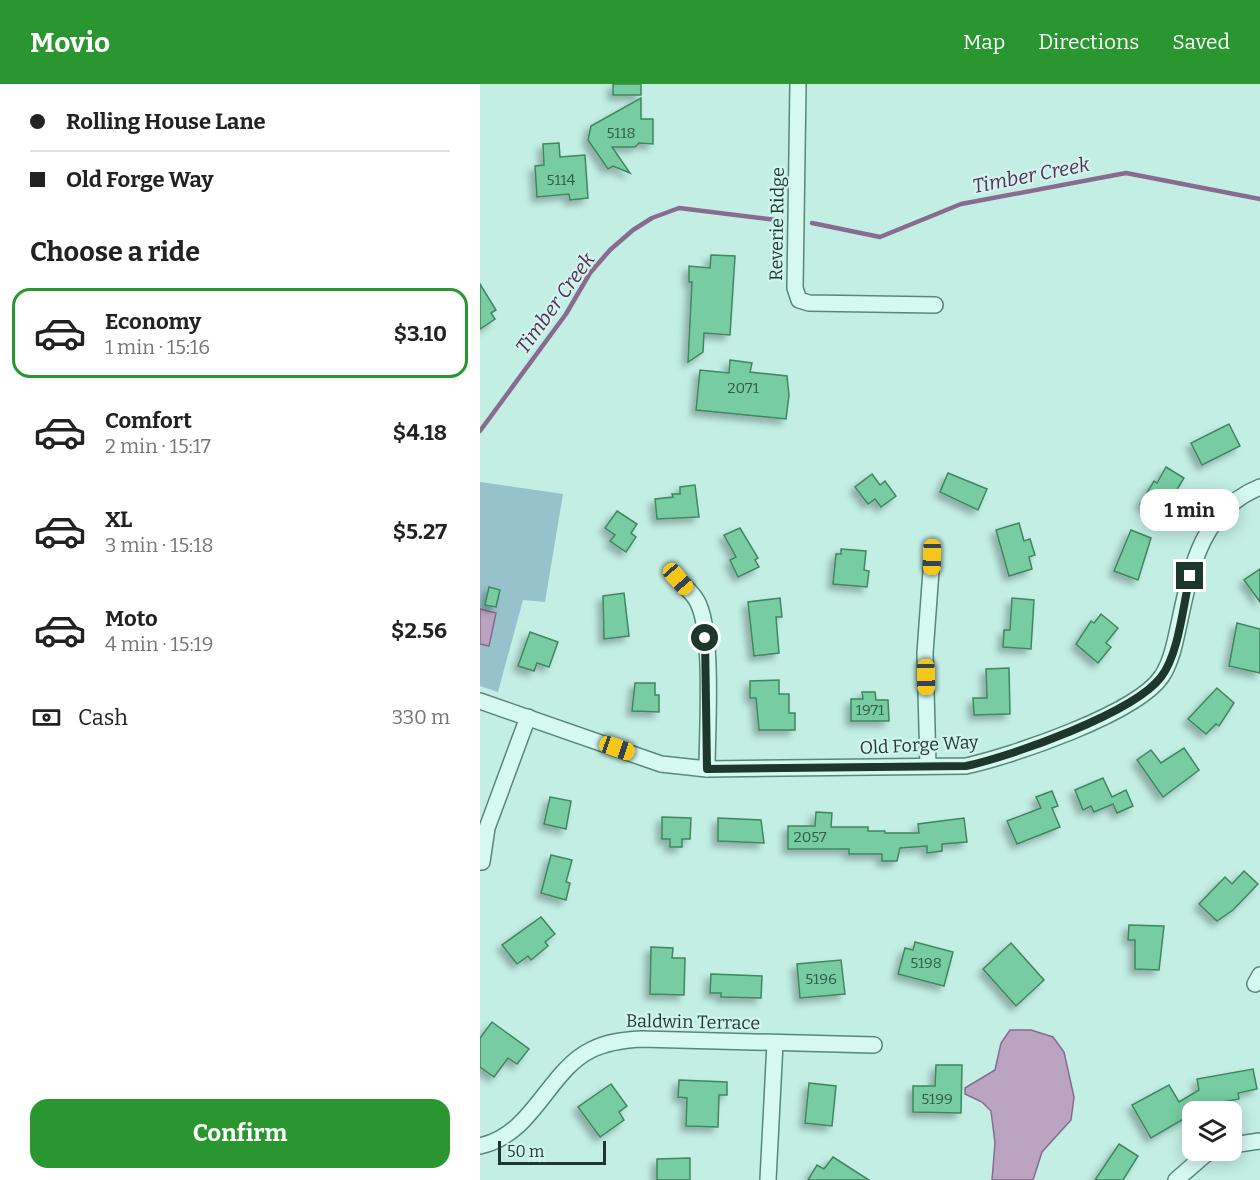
<!DOCTYPE html>
<html lang="en">
<head>
<meta charset="utf-8">
<style>
	body { margin:0; font-family:Bitter,serif; background:#f2f2f2; color:#222; height:100vh; display:flex; flex-direction:column; font-size:22px; white-space:nowrap }
	* { box-sizing:border-box; margin:0 }
	p { font-size:20px; color:#767676 }
	.icon { flex:none; width:33px; height:33px; fill:none; stroke:currentColor; stroke-width:2; stroke-linecap:round; stroke-linejoin:round }
	.map { position:relative; flex:1; overflow:hidden }
	.side { display:flex; flex-direction:column; background:#fff; width:480px }
	.side>* { flex:none }
	.banner { display:grid; align-content:center; height:132px; padding:0 30px; background:#fff }
	.controls { position:absolute; left:702px; top:1017px; display:grid; gap:12px }
	.controls a { display:grid; place-items:center; width:60px; height:60px; border-radius:12px; background:#fff; box-shadow:0 3px 15px #0003; font-size:30px }
	.scale { position:absolute; left:18px; bottom:15px; width:108px; box-sizing:border-box; padding-left:6px; border:3px solid #1d372c; border-top:0; font-size:16px; line-height:21px; white-space:nowrap; color:#1d372c; -webkit-text-stroke:4px #d1f5ed; paint-order:stroke }
	.end { position:absolute; width:27px; height:27px; margin:-14px; border:8px solid #1d372c; background:#fff; box-shadow:0 0 0 3px #fff }
	.from { border-radius:50% }
	.bubble { position:absolute; height:42px; border-radius:18px; background:#fff; box-shadow:0 3px 15px #0003; font-size:20px; font-weight:700; line-height:42px; text-align:center }
	.car { position:absolute; width:18px; height:36px; margin:-18px -9px; border-radius:8px; box-shadow:0 0 4px 2px #0007; background:linear-gradient(#f5c518 24%,#345 0 40%,#f5c518 0 76%,#345 0 86%,#f5c518 0) }
	.banner b { display:flex; align-items:center; gap:21px; height:57px; font-size:22px }
	.banner b+b { border-top:2px solid #e0e0e0 }
	.banner i { width:15px; height:15px; background:#222 }
	ul { padding:0; list-style:none }
	li { display:flex; align-items:center; gap:18px; height:90px; margin:0 12px 9px; padding:0 18px; border:3px solid transparent; border-radius:18px }
	li div { flex:1 }
	li b { display:block; font-size:22px }
	li em { font-style:normal; font-weight:700 }
	li.active { border-color:#299630 }
	li>.icon { width:54px; height:54px; stroke-width:1.5 }
	h2 { padding:0 30px; font-size:27px; line-height:72px }
	.pay { display:flex; align-items:center; gap:15px; height:66px; padding:0 30px; font-size:22px }
	.pay p { margin-inline-start:auto }
	.button { display:flex; gap:12px; margin-top:auto; padding:12px 30px }
	.button a { flex:1; height:69px; border-radius:18px; background:#299630; color:#fff; font-size:24px; font-weight:700; line-height:69px; text-align:center }
	header { display:flex; align-items:center; gap:36px; box-sizing:border-box; height:84px; padding:0 30px; background:#299630; color:#fff }
	header strong { font-size:28px }
	nav { display:flex; gap:33px; margin-inline-start:auto; font-size:21px }
	main { display:flex; flex:1; min-height:0 }
	.map>svg:first-child { display:block }
	.green { fill:#96c2cc }
	.water { fill:#baa4c0; stroke:#886b8e; stroke-width:1.5 }
	.lines { fill:none; stroke-linecap:round; stroke-linejoin:round }
	.stream { stroke:#886b8e; stroke-width:4.5 }
	.building { fill:#77cca1; stroke:#3f8760; stroke-width:1.5; filter:url(#shadow) }
	.minor-casing { stroke:#598775; stroke-width:18 }
	.minor { stroke:#d5f9f1; stroke-width:15 }
	.route { stroke:#1d372c; stroke-width:8 }
	.labels { text-anchor:middle; dominant-baseline:central; stroke-width:4.5; stroke-linejoin:round; paint-order:stroke }
	.number-label { font-size:15px; fill:#345c49 }
	.street-label { font-size:18px; fill:#1d372c; stroke:#d1f5ed }
	.water-label { font-size:20px; font-style:italic; fill:#572c57; stroke:#d1f5ed }
</style>
</head>
<body>
<header>
<strong>Movio</strong>
<nav><a>Map</a><a>Directions</a><a>Saved</a></nav>
</header>
<main>
<section class="side">
<div class="banner">
<b><i class="from"></i>Rolling House Lane</b>
<b><i></i>Old Forge Way</b>
</div>
<h2>Choose a ride</h2>
<ul>
<li class="active"><svg class="icon" aria-label="car" viewBox="0 0 24 24"><path d="M5 17H2v-5l4-1 3-4h7l3 4 3 1v5h-3M9 17h6M6 11h13"/><circle cx="7" cy="17" r="2"/><circle cx="17" cy="17" r="2"/></svg><div><b>Economy</b><p>1 min · 15:16</p></div><em>$3.10</em></li>
<li><svg class="icon" aria-label="car" viewBox="0 0 24 24"><path d="M5 17H2v-5l4-1 3-4h7l3 4 3 1v5h-3M9 17h6M6 11h13"/><circle cx="7" cy="17" r="2"/><circle cx="17" cy="17" r="2"/></svg><div><b>Comfort</b><p>2 min · 15:17</p></div><em>$4.18</em></li>
<li><svg class="icon" aria-label="car" viewBox="0 0 24 24"><path d="M5 17H2v-5l4-1 3-4h7l3 4 3 1v5h-3M9 17h6M6 11h13"/><circle cx="7" cy="17" r="2"/><circle cx="17" cy="17" r="2"/></svg><div><b>XL</b><p>3 min · 15:18</p></div><em>$5.27</em></li>
<li><svg class="icon" aria-label="car" viewBox="0 0 24 24"><path d="M5 17H2v-5l4-1 3-4h7l3 4 3 1v5h-3M9 17h6M6 11h13"/><circle cx="7" cy="17" r="2"/><circle cx="17" cy="17" r="2"/></svg><div><b>Moto</b><p>4 min · 15:19</p></div><em>$2.56</em></li>
</ul>
<div class="pay"><svg class="icon" aria-label="cash" viewBox="0 0 24 24"><path d="M3 7h18v10H3z"/><circle cx="12" cy="12" r="2"/></svg>Cash<p>330 m</p></div>
<div class="button"><a>Confirm</a></div>
</section>
<div class="map">
<svg width="780" height="1096" viewBox="0 0 780 1096">
	<defs>
		<filter id="shadow"><feDropShadow dx="-5" dy="5" stdDeviation="3" flood-color="#0004"/></filter>
	</defs>
	<rect width="100%" height="100%" fill="#c2eee4"/>
	<path class="green" d="M0,398L83,410L65,518L43,516L18,608L0,602Z"/>
	<g class="water">
		<path d="M0,525L16,529L9,562L0,560Z"/>
		<path d="M530,946H551L573,953L584,968L594,1013L591,1036L562,1068L553,1096H512L515,1059L511,1027L502,1018L485,1010V1004L515,986L521,959Z"/>
	</g>
	<g class="lines">
		<g class="stream">
			<path d="M332,139L400,153L481,120L646,89L780,115"/>
			<path d="M0,347L86,230L110,189L130,166L153,146L172,134L199,124L297,136"/>
		</g>
	</g>
	<g class="building">
		<rect x="133" y="0" width="28" height="11"/>
		<path d="M161,14V35H173V60L159,59L155,63H132L150,89L133,82L128,85L108,56L111,42Z"/>
		<path d="M79,59L80,73L105,71L108,114L90,116L89,110L57,113L55,82L64,81L63,60Z"/>
		<path d="M231,171L255,172L250,251L224,249L223,268L208,278L212,198H209V182L230,184Z"/>
		<path d="M0,200L16,226L11,229L15,235L0,245Z"/>
		<path d="M250,276L272,279L270,288L307,292L309,311L306,335L216,326L220,286L249,289Z"/>
		<path d="M749,340L760,362L722,381L711,359Z"/>
		<path d="M686,383L704,394L681,432L660,420L674,397L677,399Z"/>
		<path d="M468,389L507,405L498,426L460,408Z"/>
		<path d="M392,390L400,401L405,397L416,412L401,423L395,415L388,420L375,403Z"/>
		<path d="M215,401L219,433L177,435L175,415L193,413L192,410H200V403Z"/>
		<path d="M137,427L157,440L151,449L156,453L146,468L130,457L135,451L125,444Z"/>
		<path d="M539,439L544,457L550,455L555,471L549,473L552,485L529,492L516,446Z"/>
		<path d="M260,444L278,474L275,476L279,483L258,493L250,476L256,473L244,451Z"/>
		<path d="M651,446L671,454L658,496L634,487Z"/>
		<path d="M361,465L386,467L384,486L389,487L387,503L353,500L356,470H361Z"/>
		<path d="M780,485V518L764,496Z"/>
		<path d="M9,503L20,506L16,523L5,521Z"/>
		<path d="M144,509L149,552L124,555L123,512Z"/>
		<path d="M300,514L302,533H296L299,569L274,572L268,518Z"/>
		<path d="M532,514L554,516L551,565L523,563L524,546H530Z"/>
		<path d="M621,530L638,544L626,559L631,563L618,579L596,560L611,537L614,539Z"/>
		<path d="M757,539L780,545V589L749,582Z"/>
		<path d="M50,548L78,558L69,583L57,579L54,587L38,582Z"/>
		<path d="M529,584L530,630L494,631L493,614H507L506,585Z"/>
		<path d="M299,596V610H309V629H315V646H279L276,614H270V597Z"/>
		<path d="M155,599H175V611H179V628L152,627Z"/>
		<path d="M737,604L754,619L739,642L736,640L726,650L708,635Z"/>
		<path d="M382,608H395L396,616H408L409,637H371V615H383Z"/>
		<path d="M704,664L719,686L683,713L657,676L671,666L681,679Z"/>
		<path d="M623,694L632,713L646,706L653,722L637,729L633,720L614,728L611,722L603,726L595,706Z"/>
		<path d="M572,707L578,722L572,724L580,743L537,760L527,737L561,724L556,713Z"/>
		<path d="M70,713L91,717L86,745L64,740Z"/>
		<path d="M336,728L352,729L351,743H388V747H405V749H439L438,740L484,734L487,758L462,760V767L447,769V762L420,764L417,777H402V770H369V765H308V742H335Z"/>
		<path d="M182,733L211,734L210,755H202V763H190V755H182Z"/>
		<path d="M238,734L281,736L284,759L238,757Z"/>
		<path d="M71,771L92,776L86,798L90,799L86,816L61,809Z"/>
		<path d="M764,787L778,800L753,826L737,837L719,820L745,793L752,800Z"/>
		<path d="M61,833L75,850L65,858L68,862L51,876L48,872L37,880L22,861Z"/>
		<path d="M649,841L684,842L679,886L655,885V856H648Z"/>
		<path d="M435,858L473,868L464,902L418,890L425,864L433,866Z"/>
		<path d="M531,859L564,896L536,922L503,885Z"/>
		<path d="M171,863L193,864L192,874H205L204,911L170,910Z"/>
		<path d="M361,876L365,910L320,914L317,880Z"/>
		<path d="M231,890L282,892L281,914L241,913V909H230Z"/>
		<path d="M12,938L49,965L37,980L28,974L14,993L0,983V954Z"/>
		<path d="M456,981H482L481,1029L433,1028V1002H455Z"/>
		<path d="M773,985L777,1005L758,1009L759,1015L742,1018L743,1024L712,1028V1030L671,1054L652,1021L689,1001L699,1018L719,1006L717,995Z"/>
		<path d="M199,996L247,998V1011H239L238,1043L206,1042L207,1014L198,1013Z"/>
		<path d="M329,999L356,1002L352,1042L325,1039Z"/>
		<path d="M131,1000L147,1022L139,1028L144,1036L120,1053L98,1023Z"/>
		<path d="M639,1060L658,1072L643,1096H615Z"/>
		<path d="M353,1073L389,1096H328L337,1081L344,1085Z"/>
		<path d="M210,1074V1096H177V1075Z"/>
	</g>
	<g class="lines">
		<g class="minor-casing">
			<g id="minor">
				<path d="M318,0L315,204L319,216L329,219L455,221"/>
				<path d="M198,495C204,502 213,509 217,517C234,547 227,647 227,685"/>
				<path d="M0,617L181,680L227,685L486,682C531,672 657,630 682,592C692,576 695,558 699,540C711,484 721,427 780,403"/>
				<path d="M448,682L445,569L452,473"/>
				<path d="M0,778H2L7,744L48,633"/>
				<path d="M775,900L780,891"/>
				<path d="M752,1061L780,1057"/>
				<path d="M0,1062C53,1051 68,987 111,966C127,958 143,956 161,955L394,961"/>
				<path d="M288,1096L295,959"/>
				<path d="M696,1096L726,1070L736,1066"/>
			</g>
		</g>
		<use href="#minor" class="minor"/>
	</g>
	<g class="lines">
		<path class="route" d="M225,554L227,685L486,682C532,672 654,629 681,593C699,570 703,521 710,492"/>
	</g>
	<g class="labels">
		<g class="number-label">
			<text x="141" y="49">5118</text>
			<text x="81" y="96">5114</text>
			<text x="263" y="304">2071</text>
			<text x="390" y="626">1971</text>
			<text x="330" y="753">2057</text>
			<text x="446" y="879">5198</text>
			<text x="341" y="895">5196</text>
			<text x="457" y="1015">5199</text>
		</g>
		<g class="street-label">
			<text transform="translate(297 140) rotate(-89)">Reverie Ridge</text>
			<text transform="translate(439 661) rotate(-3)">Old Forge Way</text>
			<text transform="translate(213 938) rotate(1)">Baldwin Terrace</text>
		</g>
		<g class="water-label">
			<text transform="translate(551 91) rotate(-11)">Timber Creek</text>
			<text transform="translate(75 219) rotate(-54)">Timber Creek</text>
		</g>
	</g>
</svg>
<div class="controls">
<a><svg class="icon" aria-label="layers" viewBox="0 0 24 24"><path d="M12 4l9 5-9 5-9-5zM3 14l9 5 9-5"/></svg></a>
</div>
<div class="scale">50 m</div>
<i class="end from" style="left:225px;top:554px"></i>
<i class="end" style="left:710px;top:492px"></i>
<div class="bubble" style="left:660px;top:405px;width:99px">1 min</div>
<i class="car" style="left:452px;top:473px;rotate:181deg"></i>
<i class="car" style="left:198px;top:495px;rotate:139deg"></i>
<i class="car" style="left:446px;top:593px;rotate:179deg"></i>
<i class="car" style="left:137px;top:664px;rotate:109deg"></i>
</div>
</main>
</body>
</html>
